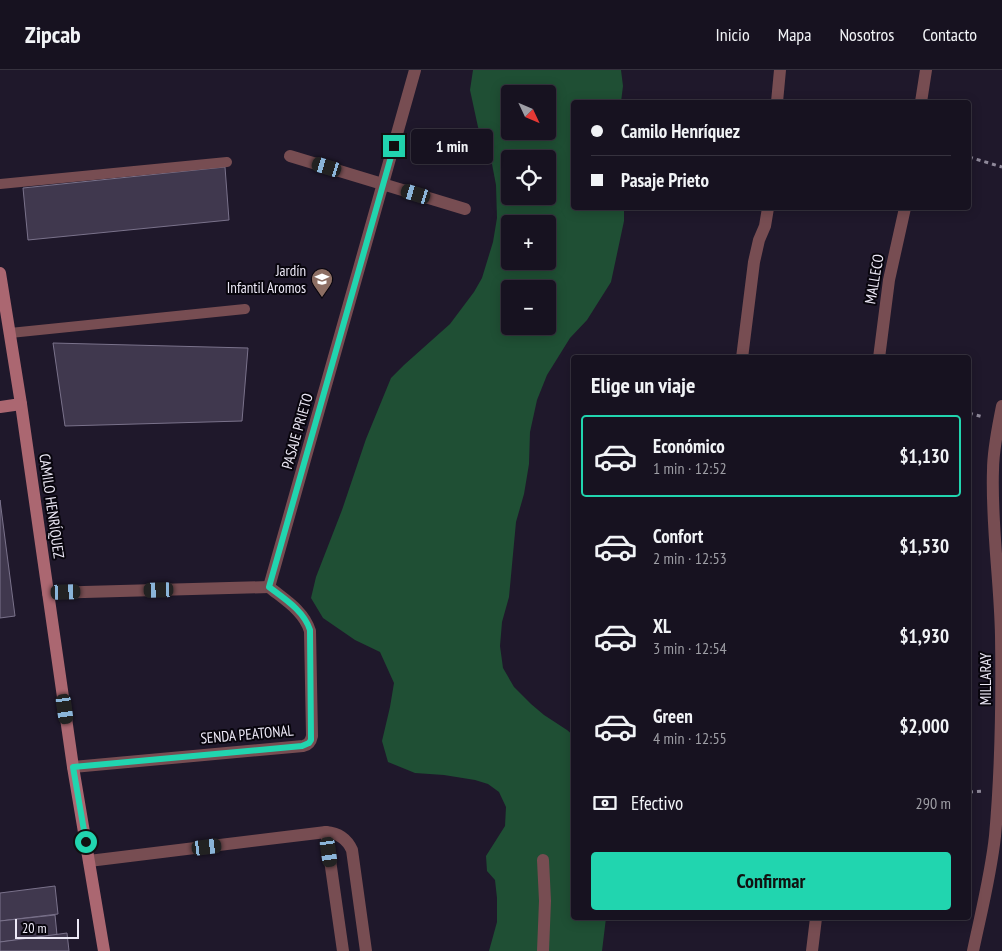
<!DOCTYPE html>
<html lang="es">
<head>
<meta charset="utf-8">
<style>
	body { margin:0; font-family:"PT Sans Narrow",sans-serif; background:#201b29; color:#f1f3f6; height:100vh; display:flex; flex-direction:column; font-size:19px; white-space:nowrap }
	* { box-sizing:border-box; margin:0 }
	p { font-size:16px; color:#9e9ea5 }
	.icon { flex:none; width:28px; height:28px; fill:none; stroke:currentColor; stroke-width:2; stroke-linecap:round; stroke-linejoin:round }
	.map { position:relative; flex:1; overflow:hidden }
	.drawer { position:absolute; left:571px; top:285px; width:400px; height:565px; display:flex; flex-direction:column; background:#171220; border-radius:5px; box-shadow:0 2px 12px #0003,0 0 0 1px #36323e }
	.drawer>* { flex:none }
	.hud { position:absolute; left:571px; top:30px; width:400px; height:110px; border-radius:5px; box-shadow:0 2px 12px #0003,0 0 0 1px #36323e; display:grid; align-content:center; height:110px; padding:0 20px; background:#171220 }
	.needle { width:32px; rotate:134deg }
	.tools { position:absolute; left:501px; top:15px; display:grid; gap:10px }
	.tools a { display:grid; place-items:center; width:55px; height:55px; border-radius:5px; background:#171220; box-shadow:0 2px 12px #0003,0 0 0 1px #36323e; font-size:25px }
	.scale { position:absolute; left:15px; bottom:12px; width:64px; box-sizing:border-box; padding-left:5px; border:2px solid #ece8f6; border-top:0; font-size:14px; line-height:18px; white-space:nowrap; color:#ece8f6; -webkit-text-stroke:4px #08050d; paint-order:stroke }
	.end { position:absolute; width:22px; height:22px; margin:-11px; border:6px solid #21d5af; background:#111; box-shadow:0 0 0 2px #111 }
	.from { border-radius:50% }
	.bubble { position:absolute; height:35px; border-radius:5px; background:#171220; box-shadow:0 2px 12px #0003,0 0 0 1px #36323e; font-size:16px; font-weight:700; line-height:35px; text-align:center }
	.car { position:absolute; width:15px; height:30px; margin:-15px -8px; border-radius:6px; box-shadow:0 0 4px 1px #0007; background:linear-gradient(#222 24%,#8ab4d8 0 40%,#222 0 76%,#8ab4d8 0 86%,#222 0) }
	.hud b { display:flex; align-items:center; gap:18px; height:48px; font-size:19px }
	.hud b+b { border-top:1px solid #36323e }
	.hud i { width:12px; height:12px; background:#f1f3f6 }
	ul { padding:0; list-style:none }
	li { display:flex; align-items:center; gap:15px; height:82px; margin:0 10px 8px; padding:0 10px; border:2px solid transparent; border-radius:5px }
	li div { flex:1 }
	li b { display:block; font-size:19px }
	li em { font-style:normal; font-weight:700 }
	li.current { border-color:#21d5af }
	li>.icon { width:45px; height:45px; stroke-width:1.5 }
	h2 { padding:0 20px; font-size:22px; line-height:60px }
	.pay { display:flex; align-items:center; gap:12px; height:55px; padding:0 20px; font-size:19px }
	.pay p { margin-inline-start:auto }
	.primary-button { display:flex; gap:10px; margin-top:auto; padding:10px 20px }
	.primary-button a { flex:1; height:58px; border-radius:5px; background:#21d5af; color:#111; font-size:20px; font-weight:700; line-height:58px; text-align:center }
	header { display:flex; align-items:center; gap:30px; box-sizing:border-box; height:70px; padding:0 25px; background:#171220; border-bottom:1px solid #36323e }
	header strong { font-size:24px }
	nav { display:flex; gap:28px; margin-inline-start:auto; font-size:18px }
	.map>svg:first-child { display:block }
	.forest { fill:#1f4f34; fill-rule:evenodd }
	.building { fill:#40384e; stroke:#7a728b }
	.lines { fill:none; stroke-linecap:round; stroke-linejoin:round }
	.path { stroke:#8f899a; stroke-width:3; stroke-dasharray:4 4; stroke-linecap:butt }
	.lane { stroke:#774d52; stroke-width:10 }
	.street { stroke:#774d52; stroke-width:12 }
	.secondary { stroke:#ab6771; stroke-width:12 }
	.route { stroke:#21d5af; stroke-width:6 }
	.labels { text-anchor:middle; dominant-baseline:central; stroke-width:4; stroke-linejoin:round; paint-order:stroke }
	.poi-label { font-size:15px; fill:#ece8f6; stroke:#08050d; text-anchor:end }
	.street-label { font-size:15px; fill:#ece8f6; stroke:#08050d }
</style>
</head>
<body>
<header>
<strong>Zipcab</strong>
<nav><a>Inicio</a><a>Mapa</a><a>Nosotros</a><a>Contacto</a></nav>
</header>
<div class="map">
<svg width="1002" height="881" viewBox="0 0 1002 881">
	<rect width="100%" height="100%" fill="#1f182b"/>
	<path class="forest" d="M473,0H621L623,16L621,32H574V138H624V151L611,212L587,250L570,268L547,305L537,330L530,362L529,394L524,424L516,452L509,527L502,552L500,576L503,598L514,617L531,634L544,645L567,660L574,666V848H606L602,881H489L497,852V828L495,810L487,801L486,786L505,756L506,737L499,722L488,714L475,710L444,705L415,703L388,692L382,671L390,637L394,613L380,582L355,570L323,548L311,528L316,507L342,440L366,369L391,308L404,295L450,254L474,222L482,208L493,172L497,148L496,115L492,94L478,57L470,20ZM510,24H548V61H510ZM510,89H548V126H510ZM510,154H548V191H510ZM510,219H548V256H510Z"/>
	<g class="building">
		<path d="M225,97L229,150L28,170L23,118Z"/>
		<path d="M53,273L248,278L242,351L65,356Z"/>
		<path d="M0,430L15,546L0,548Z"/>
		<path d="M55,816L58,844L0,851V823Z"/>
		<path d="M55,845L57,865L0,872V851Z"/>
		<path d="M67,863L69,881H0V872Z"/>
	</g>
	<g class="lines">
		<g class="path">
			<path d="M969,87L1002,97"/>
			<path d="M969,343L983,347"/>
			<path d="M969,722L983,721"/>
		</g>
		<g class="lane">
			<path d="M0,114L227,92"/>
			<path d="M10,263L245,239"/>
		</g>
		<g class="street">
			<path d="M777,32L780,0"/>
			<path d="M921,32L926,0"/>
			<path d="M290,86L465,139"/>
			<path d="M742,288L754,192L759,170L765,156L768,138"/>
			<path d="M879,288L889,210L905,138"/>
			<path d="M269,517L415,0"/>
			<path d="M48,523L269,517"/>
			<path d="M73,697L303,676C309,675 311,671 312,666L310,561C304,541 285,530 269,517"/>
			<path d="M326,762L343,881"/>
			<path d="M89,791L326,762C339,763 347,769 352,780L366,881"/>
			<path d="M543,881L545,831L543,790"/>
			<path d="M812,881L816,848"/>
			<path d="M973,881C981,843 991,804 995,766C1001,699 1002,632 1001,566C1000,510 991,455 993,400C993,379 998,357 1002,336"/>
		</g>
		<g class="secondary">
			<path d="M0,203L21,334L73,697L104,881"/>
			<path d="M0,337L21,334"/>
		</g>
	</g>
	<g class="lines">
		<path class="route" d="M86,772L73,697L302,676L309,673L311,670L310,560C304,541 285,529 269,517L394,76"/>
	</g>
	<defs>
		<g id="school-pin" transform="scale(1.125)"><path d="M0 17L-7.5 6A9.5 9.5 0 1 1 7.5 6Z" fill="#8d6e63" stroke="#08050d"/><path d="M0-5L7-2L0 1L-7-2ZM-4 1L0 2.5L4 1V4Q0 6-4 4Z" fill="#fff"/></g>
	</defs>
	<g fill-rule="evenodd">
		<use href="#school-pin" x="322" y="209"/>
	</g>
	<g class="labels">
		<g class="poi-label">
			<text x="306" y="200">Jardín<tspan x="306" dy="17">Infantil Aromos</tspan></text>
		</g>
		<g class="street-label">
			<text transform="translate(874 209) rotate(-80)">MALLECO</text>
			<text transform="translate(297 361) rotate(-74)">PASAJE PRIETO</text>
			<text transform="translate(52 436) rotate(82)">CAMILO HENRÍQUEZ</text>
			<text transform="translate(985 609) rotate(-90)">MILLARAY</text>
			<text transform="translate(247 664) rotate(-5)">SENDA PEATONAL</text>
		</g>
	</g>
</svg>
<div class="tools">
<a><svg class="needle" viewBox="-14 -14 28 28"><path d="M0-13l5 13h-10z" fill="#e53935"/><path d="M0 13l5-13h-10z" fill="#9e9ea5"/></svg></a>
<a><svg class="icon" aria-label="locate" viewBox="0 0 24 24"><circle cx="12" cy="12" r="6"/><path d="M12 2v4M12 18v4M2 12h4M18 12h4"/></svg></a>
<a>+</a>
<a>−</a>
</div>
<div class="scale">20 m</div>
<i class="end from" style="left:86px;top:772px"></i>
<i class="end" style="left:394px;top:76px"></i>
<div class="bubble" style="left:411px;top:59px;width:82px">1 min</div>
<i class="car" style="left:327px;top:97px;rotate:287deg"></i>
<i class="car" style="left:416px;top:124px;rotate:287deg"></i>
<i class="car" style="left:159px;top:520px;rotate:268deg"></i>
<i class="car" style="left:66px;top:522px;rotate:88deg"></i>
<i class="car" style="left:65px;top:639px;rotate:172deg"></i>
<i class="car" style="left:207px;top:777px;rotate:83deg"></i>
<i class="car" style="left:329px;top:782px;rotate:172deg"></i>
<div class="hud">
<b><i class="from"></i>Camilo Henríquez</b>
<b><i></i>Pasaje Prieto</b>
</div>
<section class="drawer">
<h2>Elige un viaje</h2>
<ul>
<li class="current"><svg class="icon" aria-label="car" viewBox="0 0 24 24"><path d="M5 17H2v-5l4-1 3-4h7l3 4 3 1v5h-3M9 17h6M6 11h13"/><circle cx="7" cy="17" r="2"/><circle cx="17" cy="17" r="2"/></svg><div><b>Económico</b><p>1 min · 12:52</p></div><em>$1,130</em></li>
<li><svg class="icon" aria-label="car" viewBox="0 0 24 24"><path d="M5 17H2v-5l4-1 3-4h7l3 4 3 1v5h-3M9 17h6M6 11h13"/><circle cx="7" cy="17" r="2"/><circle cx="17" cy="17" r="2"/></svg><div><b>Confort</b><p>2 min · 12:53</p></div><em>$1,530</em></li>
<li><svg class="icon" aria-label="car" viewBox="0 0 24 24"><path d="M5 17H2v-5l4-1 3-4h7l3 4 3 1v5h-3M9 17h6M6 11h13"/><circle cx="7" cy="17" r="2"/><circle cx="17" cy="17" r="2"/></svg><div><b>XL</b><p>3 min · 12:54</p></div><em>$1,930</em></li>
<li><svg class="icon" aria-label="car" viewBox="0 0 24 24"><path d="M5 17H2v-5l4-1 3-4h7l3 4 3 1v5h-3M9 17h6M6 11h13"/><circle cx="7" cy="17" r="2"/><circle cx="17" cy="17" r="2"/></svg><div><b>Green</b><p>4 min · 12:55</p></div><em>$2,000</em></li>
</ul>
<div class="pay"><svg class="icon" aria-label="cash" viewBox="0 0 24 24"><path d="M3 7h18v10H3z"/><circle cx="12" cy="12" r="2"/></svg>Efectivo<p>290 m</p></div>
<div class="primary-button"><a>Confirmar</a></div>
</section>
</div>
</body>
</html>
